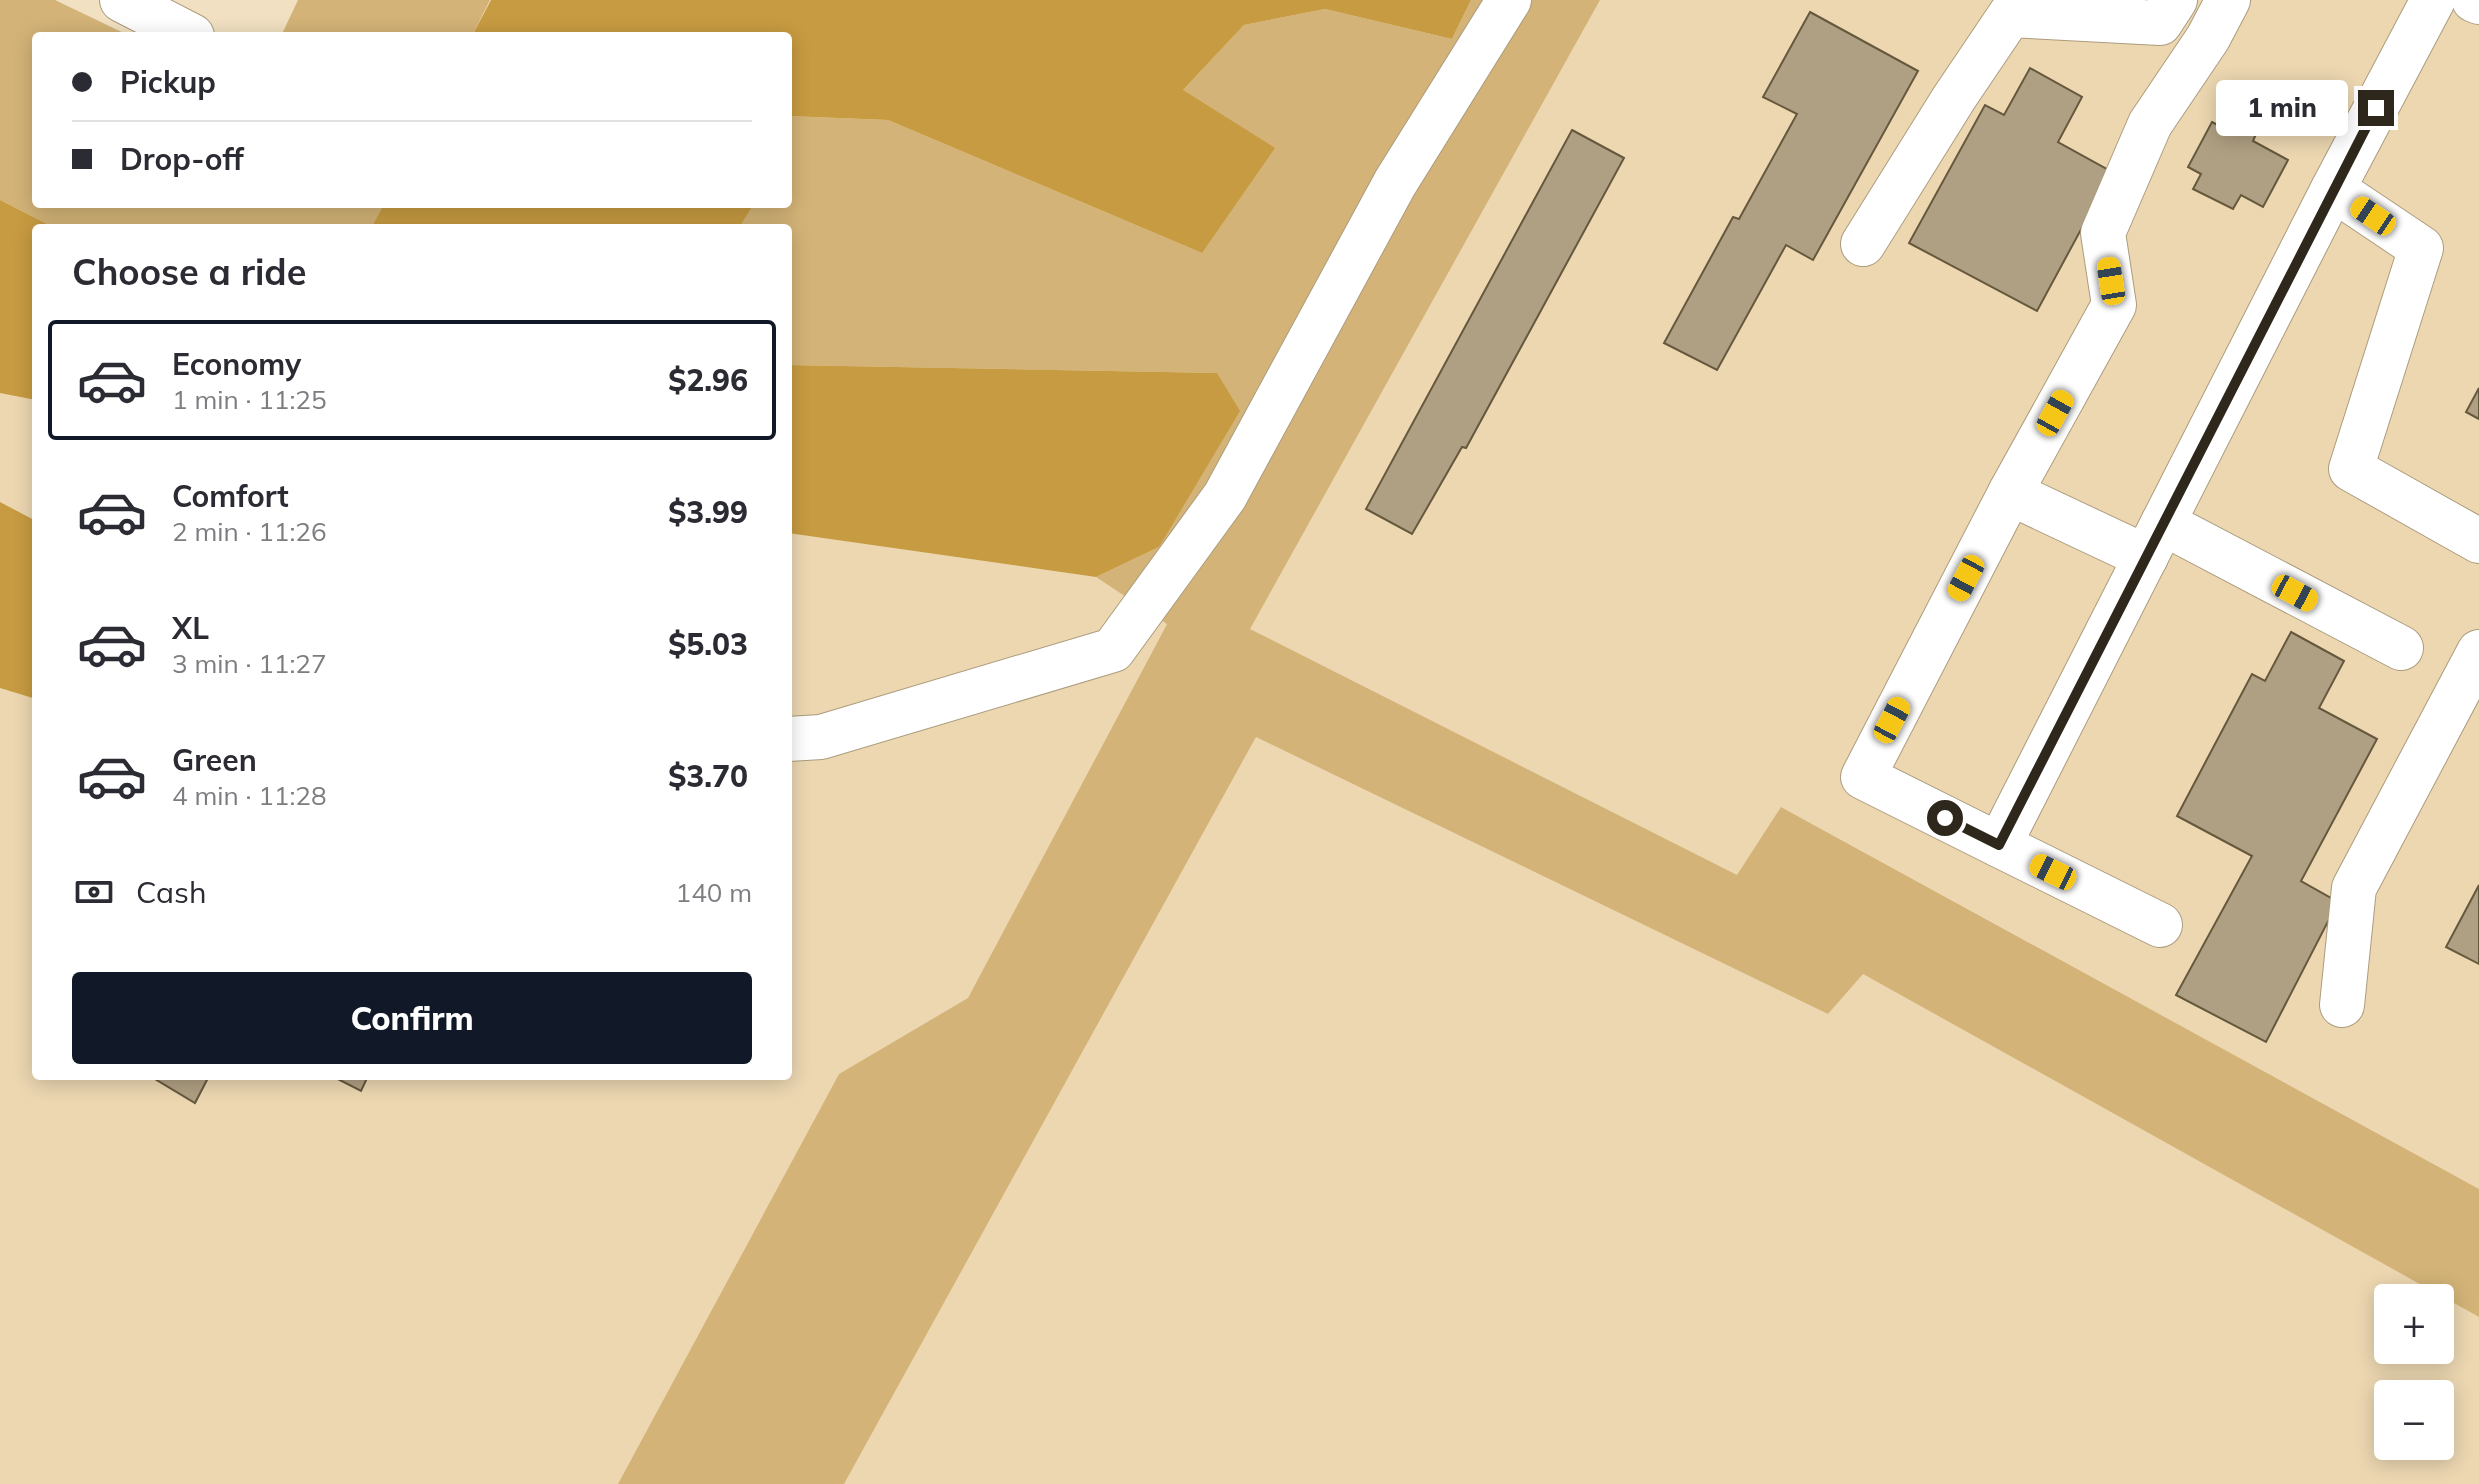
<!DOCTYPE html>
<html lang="en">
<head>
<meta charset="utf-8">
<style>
	body { margin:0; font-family:Mulish,sans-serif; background:#f7f7f7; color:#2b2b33; height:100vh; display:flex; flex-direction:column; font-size:30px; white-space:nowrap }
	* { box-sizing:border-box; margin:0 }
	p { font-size:26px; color:#7c7c81 }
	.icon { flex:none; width:44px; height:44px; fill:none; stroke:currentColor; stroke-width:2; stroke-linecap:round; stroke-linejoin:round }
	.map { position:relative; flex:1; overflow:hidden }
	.drawer { position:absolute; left:32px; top:224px; width:760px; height:856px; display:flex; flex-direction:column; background:#fff; border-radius:8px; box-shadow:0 4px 20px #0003 }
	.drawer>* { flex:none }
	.guide { position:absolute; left:32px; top:32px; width:760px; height:176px; border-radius:8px; box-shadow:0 4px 20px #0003; display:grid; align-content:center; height:176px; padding:0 40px; background:#fff }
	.fabs { position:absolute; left:2374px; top:1284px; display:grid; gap:16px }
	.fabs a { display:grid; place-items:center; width:80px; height:80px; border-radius:8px; background:#fff; box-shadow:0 4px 20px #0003; font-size:40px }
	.end { position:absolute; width:36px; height:36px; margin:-18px; border:10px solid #2e271c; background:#fff; box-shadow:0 0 0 4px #fff }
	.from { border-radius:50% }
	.bubble { position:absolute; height:56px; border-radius:8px; background:#fff; box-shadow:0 4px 20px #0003; font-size:26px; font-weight:800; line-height:56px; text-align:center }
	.car { position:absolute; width:24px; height:48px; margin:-24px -12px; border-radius:10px; box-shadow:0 0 6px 2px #0007; background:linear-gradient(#f5c518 24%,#345 0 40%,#f5c518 0 76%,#345 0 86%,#f5c518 0) }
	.guide b { display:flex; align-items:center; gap:28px; height:76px; font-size:30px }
	.guide b+b { border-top:2px solid #e1e1e2 }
	.guide i { width:20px; height:20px; background:#2b2b33 }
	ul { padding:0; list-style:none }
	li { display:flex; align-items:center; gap:24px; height:120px; margin:0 16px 12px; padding:0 24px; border:4px solid transparent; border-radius:8px }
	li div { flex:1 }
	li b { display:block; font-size:30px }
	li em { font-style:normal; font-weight:800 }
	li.selected { border-color:#111827 }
	li>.icon { width:72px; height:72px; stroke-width:1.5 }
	h2 { padding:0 40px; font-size:36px; line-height:96px }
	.pay { display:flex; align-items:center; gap:20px; height:88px; padding:0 40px; font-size:30px }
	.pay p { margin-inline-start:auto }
	.action { display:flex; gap:16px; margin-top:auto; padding:16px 40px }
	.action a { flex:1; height:92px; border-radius:8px; background:#111827; color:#fff; font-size:32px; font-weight:800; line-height:92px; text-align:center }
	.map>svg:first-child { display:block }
	.built { fill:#ecd7b1; fill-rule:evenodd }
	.green { fill:#d3b377 }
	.forest { fill:#c79b41 }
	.building { fill:#b0a083; stroke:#66583d; stroke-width:2 }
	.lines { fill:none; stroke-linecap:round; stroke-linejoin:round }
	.minor-casing { stroke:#ac9c7e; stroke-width:46 }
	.minor { stroke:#fff; stroke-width:44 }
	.route { stroke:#2e271c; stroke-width:10 }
</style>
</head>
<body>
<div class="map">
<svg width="2479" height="1484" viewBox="0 0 2479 1484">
	<rect width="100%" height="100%" fill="#f1e0c1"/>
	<g class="built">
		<path d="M1600,0H2479V1189L1782,807L1738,876L1250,629Z"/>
		<path d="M0,393L36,400V521L0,502Z"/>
		<path d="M788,533L1096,577L1167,623L968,998L839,1074L618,1484H0V688L36,699V1076H788Z"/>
		<path d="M1256,737L1828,1014L1863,974L2479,1317V1484H844ZM2388,1298H2440V1350H2388ZM2388,1394H2440V1446H2388Z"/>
	</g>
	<g class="green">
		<path d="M0,0H55L130,36H36V204H384L371,228H55L0,200Z"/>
		<path d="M298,0H490L472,36H281Z"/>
		<path d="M1471,0H1600L1250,629L1737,875L1781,807L2479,1189V1317L1863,974L1828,1014L1256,737L844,1484H618L839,1074L968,998L1167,624L1096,577L1159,547L1217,373L788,365V228H739L754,204H788V116L888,120L1202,253L1183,90L1244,25L1325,9L1452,39Z"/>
	</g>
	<g class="forest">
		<path d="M491,0H1471L1452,39L1325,9L1244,25L1183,90L1275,148L1202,253L888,120L788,116V36H472Z"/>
		<path d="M0,200L55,228H36V400L0,393Z"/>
		<path d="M384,204H754L739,228H371Z"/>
		<path d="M788,365L1217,373L1240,411L1159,547L1096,577L788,533Z"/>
		<path d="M0,502L36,521V699L0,688Z"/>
	</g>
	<g class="building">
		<path d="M1810,12L1918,71L1813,260L1786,245L1717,370L1664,343L1733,217L1739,219L1797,114L1763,97Z"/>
		<path d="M2030,68L2082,97L2058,142L2112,172L2037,311L1909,243L1985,105L2004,115Z"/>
		<path d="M2212,122L2232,133L2237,124L2256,134L2253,141L2288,160L2263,207L2241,195L2233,209L2193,189L2201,174L2188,167Z"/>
		<path d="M1572,130L1624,158L1466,448L1462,447L1412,534L1366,509Z"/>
		<path d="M2479,388V419L2466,412Z"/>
		<path d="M2291,632L2344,661L2319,708L2377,739L2301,881L2338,902L2266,1042L2176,995L2252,856L2177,816L2252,674L2265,681Z"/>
		<path d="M2479,885V964L2446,947Z"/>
		<path d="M150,1076H209L195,1103Z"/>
		<path d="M332,1076H368L361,1091Z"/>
	</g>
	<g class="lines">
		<g class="minor-casing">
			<g id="minor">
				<path d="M122,0L192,36"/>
				<path d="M2433,0L2333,189L2421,248L2351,469L2479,541"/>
				<path d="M2474,0L2479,2"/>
				<path d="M1863,244L1954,98L2010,15L2160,23L2175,0"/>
				<path d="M2010,493L2114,305L2103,233L2150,124L2208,38L2228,0"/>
				<path d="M2163,523L2401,648"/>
				<path d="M788,739L821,737L1113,650L1225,496L1395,183L1509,0"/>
				<path d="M1999,845L1863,777L2010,493L2146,557"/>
				<path d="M2160,925L1999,845L2333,189"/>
				<path d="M2342,1005L2354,888L2479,652"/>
			</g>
		</g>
		<use href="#minor" class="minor"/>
	</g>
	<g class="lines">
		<path class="route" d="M1945,818L1999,845L2376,108"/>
	</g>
</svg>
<div class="fabs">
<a>+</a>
<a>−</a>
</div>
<i class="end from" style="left:1945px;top:818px"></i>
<i class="end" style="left:2376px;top:108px"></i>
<div class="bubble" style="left:2216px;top:80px;width:132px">1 min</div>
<i class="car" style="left:2373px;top:216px;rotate:304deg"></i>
<i class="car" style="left:2111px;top:281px;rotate:351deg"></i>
<i class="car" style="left:2055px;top:413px;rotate:29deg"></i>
<i class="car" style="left:1966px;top:578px;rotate:208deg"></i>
<i class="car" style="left:2295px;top:593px;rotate:118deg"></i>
<i class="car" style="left:1892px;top:720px;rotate:28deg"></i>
<i class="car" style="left:2053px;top:872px;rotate:296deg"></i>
<div class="guide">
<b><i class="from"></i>Pickup</b>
<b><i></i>Drop-off</b>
</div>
<section class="drawer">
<h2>Choose a ride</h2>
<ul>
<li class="selected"><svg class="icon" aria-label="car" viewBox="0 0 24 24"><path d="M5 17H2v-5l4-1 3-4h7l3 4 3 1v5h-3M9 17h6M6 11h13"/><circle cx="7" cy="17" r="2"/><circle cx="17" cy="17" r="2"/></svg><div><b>Economy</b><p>1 min · 11:25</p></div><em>$2.96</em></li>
<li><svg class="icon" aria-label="car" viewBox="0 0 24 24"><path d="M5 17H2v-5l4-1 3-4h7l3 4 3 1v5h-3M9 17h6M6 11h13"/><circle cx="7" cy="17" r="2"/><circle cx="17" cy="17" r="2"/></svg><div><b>Comfort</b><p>2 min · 11:26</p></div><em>$3.99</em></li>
<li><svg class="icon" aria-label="car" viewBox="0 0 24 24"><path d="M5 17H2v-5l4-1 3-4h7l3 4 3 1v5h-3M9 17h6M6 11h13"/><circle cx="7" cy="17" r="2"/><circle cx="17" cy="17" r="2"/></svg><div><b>XL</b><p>3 min · 11:27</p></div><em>$5.03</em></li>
<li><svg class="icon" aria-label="car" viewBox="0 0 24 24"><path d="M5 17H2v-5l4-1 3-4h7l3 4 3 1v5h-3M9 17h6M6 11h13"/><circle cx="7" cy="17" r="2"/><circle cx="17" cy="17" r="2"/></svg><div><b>Green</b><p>4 min · 11:28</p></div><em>$3.70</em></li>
</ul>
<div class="pay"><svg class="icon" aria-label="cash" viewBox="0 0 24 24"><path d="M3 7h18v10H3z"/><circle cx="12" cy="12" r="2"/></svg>Cash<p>140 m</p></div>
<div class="action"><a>Confirm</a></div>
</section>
</div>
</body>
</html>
